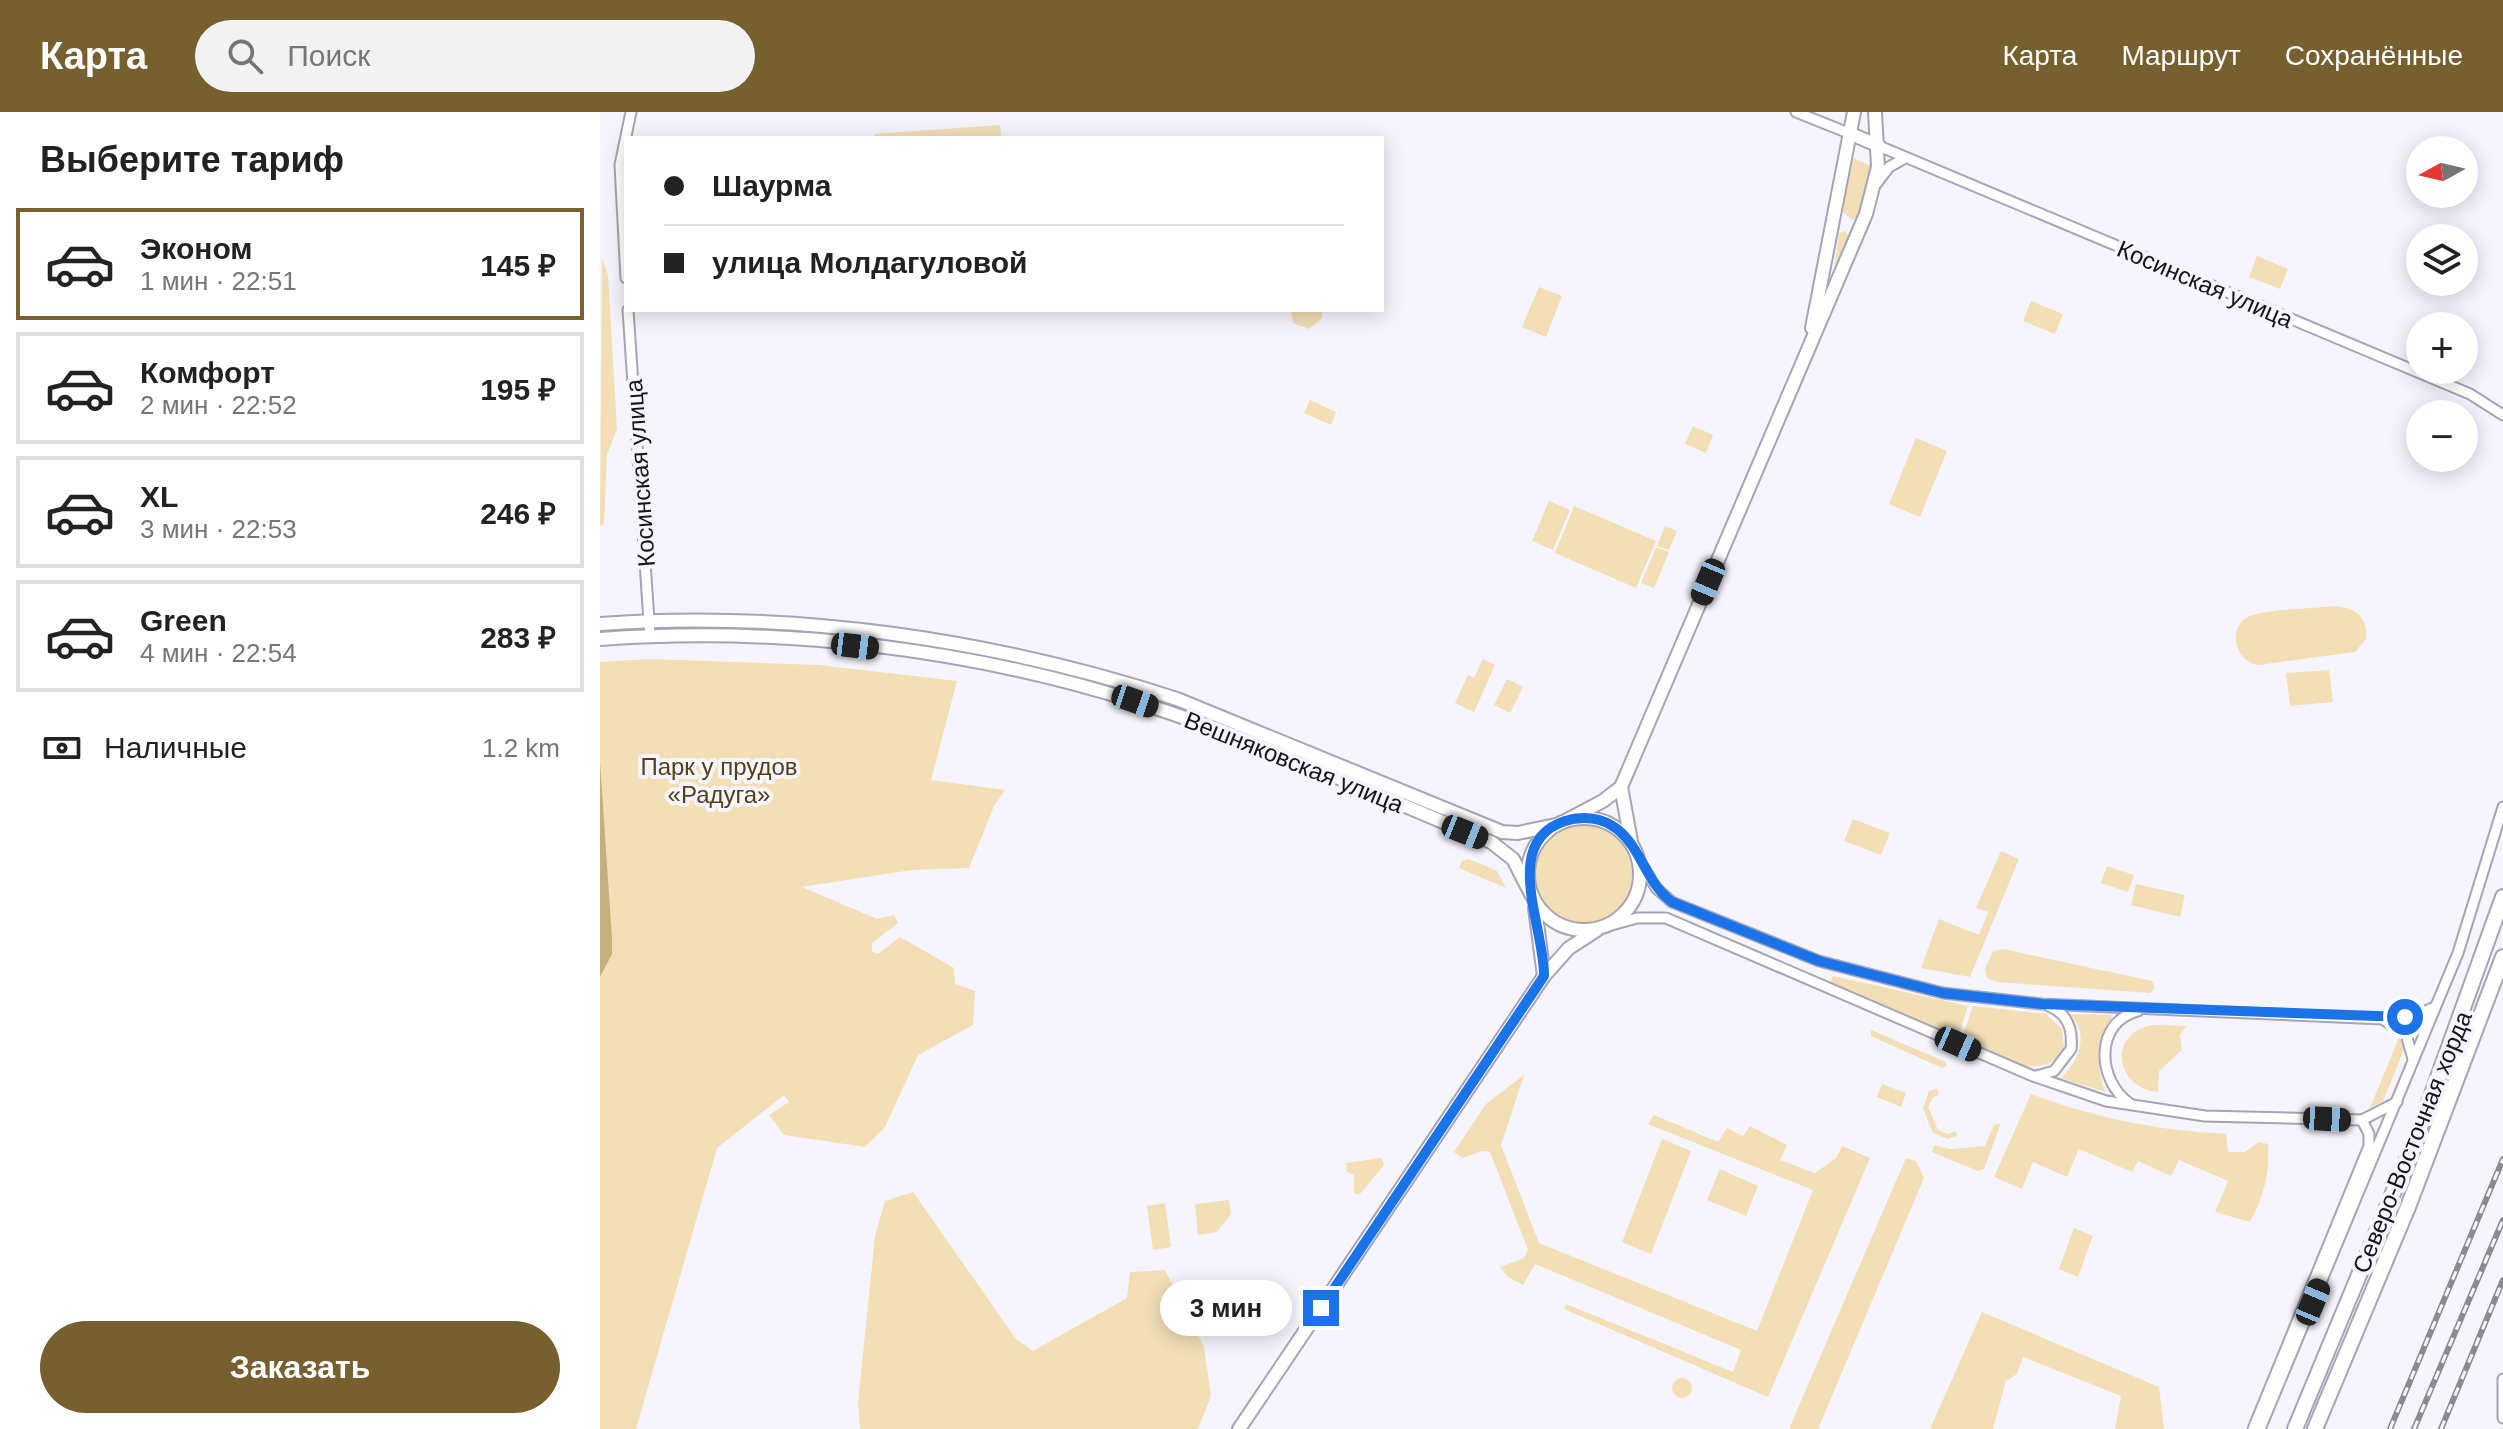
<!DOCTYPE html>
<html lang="ru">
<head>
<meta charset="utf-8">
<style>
	body { margin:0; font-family:Arial,sans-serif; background:#f2f2f2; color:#222; height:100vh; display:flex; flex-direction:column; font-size:30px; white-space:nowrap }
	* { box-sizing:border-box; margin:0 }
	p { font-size:26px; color:#767676 }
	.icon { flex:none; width:44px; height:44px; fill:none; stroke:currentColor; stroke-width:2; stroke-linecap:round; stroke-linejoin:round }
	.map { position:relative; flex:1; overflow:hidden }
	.panel { display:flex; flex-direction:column; background:#fff; width:600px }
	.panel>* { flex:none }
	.banner { position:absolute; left:24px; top:24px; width:760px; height:176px; border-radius:0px; box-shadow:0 4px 20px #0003; display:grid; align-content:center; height:176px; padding:0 40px; background:#fff }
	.needle { width:52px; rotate:262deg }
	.controls { position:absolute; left:1806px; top:24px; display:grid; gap:16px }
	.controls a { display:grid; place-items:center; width:72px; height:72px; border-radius:50%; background:#fff; box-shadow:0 4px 20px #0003; font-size:40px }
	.end { position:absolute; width:36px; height:36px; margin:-18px; border:10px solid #1a73e8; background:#fff; box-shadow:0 0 0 4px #fff }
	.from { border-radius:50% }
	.bubble { position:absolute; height:56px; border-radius:28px; background:#fff; box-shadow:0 4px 20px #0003; font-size:26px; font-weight:700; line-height:56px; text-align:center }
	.car { position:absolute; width:24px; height:48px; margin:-24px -12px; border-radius:10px; box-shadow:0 0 6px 2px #0007; background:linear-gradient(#222 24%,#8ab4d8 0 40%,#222 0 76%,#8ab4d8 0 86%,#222 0) }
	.banner b { display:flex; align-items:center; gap:28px; height:76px; font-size:30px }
	.banner b+b { border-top:2px solid #e0e0e0 }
	.banner i { width:20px; height:20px; background:#222 }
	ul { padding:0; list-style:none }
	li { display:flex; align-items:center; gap:24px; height:112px; margin:0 16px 12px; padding:0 24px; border:4px solid #e0e0e0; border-radius:0px }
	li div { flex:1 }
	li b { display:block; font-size:30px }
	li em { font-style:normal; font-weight:700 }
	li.active { border-color:#76602f }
	li>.icon { width:72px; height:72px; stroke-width:1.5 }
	h2 { padding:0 40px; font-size:36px; line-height:96px }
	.pay { display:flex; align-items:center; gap:20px; height:88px; padding:0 40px; font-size:30px }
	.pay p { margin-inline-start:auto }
	.primary-button { display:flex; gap:16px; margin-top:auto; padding:16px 40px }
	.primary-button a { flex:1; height:92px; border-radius:48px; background:#76602f; color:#fff; font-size:32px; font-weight:700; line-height:92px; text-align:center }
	header { display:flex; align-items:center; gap:48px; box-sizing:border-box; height:112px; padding:0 40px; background:#76602f; color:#fff }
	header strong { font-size:38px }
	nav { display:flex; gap:44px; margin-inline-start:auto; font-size:28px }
	.search { width:560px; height:72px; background:#f2f2f2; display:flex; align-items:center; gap:20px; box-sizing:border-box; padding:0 28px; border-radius:44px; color:#767676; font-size:30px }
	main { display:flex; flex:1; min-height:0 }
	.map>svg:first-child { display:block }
	.green { fill:#f3dfb6 }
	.water { fill:#c6af7e }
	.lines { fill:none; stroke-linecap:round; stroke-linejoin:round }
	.street-casing { stroke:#a6a4b5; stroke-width:13 }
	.secondary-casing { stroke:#a6a4b5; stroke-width:16 }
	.primary-casing { stroke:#a6a4b5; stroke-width:18 }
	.street { stroke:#fff; stroke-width:9 }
	.secondary { stroke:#fff; stroke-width:12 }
	.primary { stroke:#fff; stroke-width:14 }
	.rail-casing { stroke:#8b8a91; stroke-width:6 }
	.rail { stroke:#f6f5fd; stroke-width:3; stroke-dasharray:9; stroke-linecap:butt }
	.route { stroke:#1a73e8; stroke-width:10 }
	.labels { text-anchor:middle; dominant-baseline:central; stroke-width:8; stroke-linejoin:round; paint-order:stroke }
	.street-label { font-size:24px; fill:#15141a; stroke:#f6f5fd }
	.park-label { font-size:24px; fill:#503f18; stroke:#f6f5fd }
</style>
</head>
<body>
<header>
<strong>Карта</strong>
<div class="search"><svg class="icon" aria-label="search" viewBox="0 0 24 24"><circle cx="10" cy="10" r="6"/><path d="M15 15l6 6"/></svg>Поиск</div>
<nav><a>Карта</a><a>Маршрут</a><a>Сохранённые</a></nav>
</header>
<main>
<section class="panel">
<h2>Выберите тариф</h2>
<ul>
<li class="active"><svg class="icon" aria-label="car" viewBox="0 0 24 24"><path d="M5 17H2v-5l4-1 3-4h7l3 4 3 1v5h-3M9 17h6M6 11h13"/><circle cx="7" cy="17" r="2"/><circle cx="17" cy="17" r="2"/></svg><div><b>Эконом</b><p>1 мин · 22:51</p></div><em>145 ₽</em></li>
<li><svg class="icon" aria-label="car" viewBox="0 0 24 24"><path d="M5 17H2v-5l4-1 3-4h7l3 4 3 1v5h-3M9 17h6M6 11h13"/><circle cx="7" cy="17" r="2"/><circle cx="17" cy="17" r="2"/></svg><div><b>Комфорт</b><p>2 мин · 22:52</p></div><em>195 ₽</em></li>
<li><svg class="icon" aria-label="car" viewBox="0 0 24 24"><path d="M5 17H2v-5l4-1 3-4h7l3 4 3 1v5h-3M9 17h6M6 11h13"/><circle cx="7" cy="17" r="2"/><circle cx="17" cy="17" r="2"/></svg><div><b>XL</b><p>3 мин · 22:53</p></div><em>246 ₽</em></li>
<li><svg class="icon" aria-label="car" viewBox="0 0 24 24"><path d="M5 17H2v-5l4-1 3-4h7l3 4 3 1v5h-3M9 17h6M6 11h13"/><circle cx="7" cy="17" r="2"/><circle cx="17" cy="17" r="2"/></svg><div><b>Green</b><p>4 мин · 22:54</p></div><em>283 ₽</em></li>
</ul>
<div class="pay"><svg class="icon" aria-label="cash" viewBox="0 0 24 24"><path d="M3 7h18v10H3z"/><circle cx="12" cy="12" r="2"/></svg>Наличные<p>1.2 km</p></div>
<div class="primary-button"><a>Заказать</a></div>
</section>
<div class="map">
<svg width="1903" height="1317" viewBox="0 0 1903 1317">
	<rect width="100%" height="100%" fill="#f6f5fd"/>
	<g class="green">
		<path d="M400,13L401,26H275L274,22Z"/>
		<path d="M1253,46L1273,55L1260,103L1252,108L1242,99Z"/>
		<path d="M1245,119L1249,124L1238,157L1234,159L1239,121Z"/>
		<path d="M1657,144L1688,157L1680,177L1649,165Z"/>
		<path d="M2,146L8,163L17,317L7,343L4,412L0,414Z"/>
		<path d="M939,175L962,184L946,225L922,215Z"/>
		<path d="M1431,189L1463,202L1455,222L1423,209Z"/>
		<path d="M691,198H722V206L709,217L693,211Z"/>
		<path d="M710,288L736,300L731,313L704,301Z"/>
		<path d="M1093,314L1113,323L1106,341L1085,332Z"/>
		<path d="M1316,326L1347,339L1320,405L1289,392Z"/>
		<path d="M949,389L970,398L953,438L932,429Z"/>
		<path d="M974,394L1056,429L1036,476L955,441Z"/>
		<path d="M1065,414L1077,419L1069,438L1057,434Z"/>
		<path d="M1056,435L1069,440L1054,476L1041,471Z"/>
		<path d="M1736,494C1757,497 1768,505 1766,527L1755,540L1659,553C1633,550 1626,510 1653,503C1679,496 1710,497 1736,494Z"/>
		<path d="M49,547L219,553L357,569L331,668L405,678L394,694L369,756L312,758L202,775L277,807L294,803L298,811L272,831V839L278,842L300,825L354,856L355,872L375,879L373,913L318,943L285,1015L265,1035L184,1023L169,1003L189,990L184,983L117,1036L36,1317H0V550Z"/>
		<path d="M883,547L895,553L874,600L855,591L868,563L874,566Z"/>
		<path d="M1729,558L1733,590L1690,594L1686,561Z"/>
		<path d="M907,567L923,575L910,601L894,593Z"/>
		<path d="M1253,707L1290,721L1281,743L1244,729Z"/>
		<circle cx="983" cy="762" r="49"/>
		<path d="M1401,739L1419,747L1370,865L1321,856L1339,807L1379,823L1388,800L1376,796Z"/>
		<path d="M869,747L897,759L906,776L859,756L862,749Z"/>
		<path d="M1507,754L1534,763L1528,780L1501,771Z"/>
		<path d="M1536,772L1585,783L1580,805L1531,793Z"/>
		<path d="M1403,837L1552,869L1555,876L1550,881L1397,870L1387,866L1385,857L1393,839Z"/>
		<path d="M1233,864L1368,894L1358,925L1230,870Z"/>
		<path d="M1373,894L1446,902L1462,917L1464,936C1443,976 1391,940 1362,926Z"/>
		<path d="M1470,902L1513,903C1495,931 1496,950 1505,980L1461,966C1479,949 1490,922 1470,902Z"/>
		<path d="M1555,913L1586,914L1580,923L1582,938L1559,959L1558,980C1513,975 1508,918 1555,913Z"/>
		<path d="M1271,918L1346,950V954L1342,956L1271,924Z"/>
		<path d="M1800,923L1805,935L1783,989L1770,996Z"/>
		<path d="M924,963L901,1033L939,1131L1157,1219L1213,1078L1048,1012L1054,1003L1118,1030L1127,1016L1143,1024L1150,1014L1187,1033L1180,1048L1215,1061L1236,1046L1242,1034L1270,1046L1168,1285L964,1197L966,1192L1133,1260L1141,1238L935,1152L923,1173L908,1165L900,1155L924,1146L928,1138L890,1040L882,1039L862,1046L854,1040L886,992Z"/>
		<path d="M1282,972L1306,981L1301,995L1277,985Z"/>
		<path d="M1337,976L1339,983L1333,985L1328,995L1338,1018L1347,1022L1356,1019L1357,1024L1348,1027L1333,1021L1323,996L1329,979Z"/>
		<path d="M1431,982C1498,1007 1554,1018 1626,1022L1628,1040H1645L1659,1030L1668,1032C1670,1061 1664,1084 1650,1110L1615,1100L1628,1069L1579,1048L1571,1064L1538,1049L1532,1060L1479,1037L1467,1065L1433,1050L1422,1077L1394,1065Z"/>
		<path d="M1401,1011L1384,1057L1378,1059L1332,1040L1334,1033L1350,1037L1385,1034L1394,1013Z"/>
		<path d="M1062,1027L1091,1039L1051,1142L1022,1130Z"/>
		<path d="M782,1046L784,1053L759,1083L754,1081V1063L747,1060L746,1051Z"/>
		<path d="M1306,1046L1316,1049L1324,1066L1218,1317H1189Z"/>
		<path d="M1120,1057L1158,1074L1146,1104L1107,1088Z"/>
		<path d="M313,1080L416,1227L433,1239L527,1186L530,1160L565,1158L604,1235L611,1284L598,1317H260L258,1291L275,1124L285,1089Z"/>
		<path d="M629,1088L631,1102L617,1120L598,1123L595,1092Z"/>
		<path d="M565,1091L571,1135L553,1138L547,1094Z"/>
		<path d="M1474,1116L1493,1124L1478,1165L1459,1157Z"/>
		<path d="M1382,1200L1559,1275L1564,1317H1515L1521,1284L1423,1245L1417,1262L1406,1269L1393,1317H1330Z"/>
		<circle cx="1082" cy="1276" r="10"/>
	</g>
	<path class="water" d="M0,649L12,827V842L0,865Z"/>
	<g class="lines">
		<g class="street-casing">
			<g id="street">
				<path d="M1196,0L1251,22"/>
				<path d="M1279,34L1870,282L1903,303"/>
				<path d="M1277,71L1289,55L1305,46"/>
				<path d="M26,166L20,53L31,0"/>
				<path d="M28,198L50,524"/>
				<path d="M1037,744L1056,776L1072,790L1219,849L1343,881L1442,892L1783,907L1814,904L1835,895"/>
				<path d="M1008,814L1037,806H1066L1433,964L1506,989L1605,1004L1762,1008L1797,990"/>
				<path d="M1784,908L1806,922L1813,947"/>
				<path d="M1436,964L1454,959L1471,937C1473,917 1468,902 1449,894"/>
				<path d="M1529,991C1497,968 1494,910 1538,899"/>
				<path d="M1903,1267V1306"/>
				<path d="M1653,1317L1769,1034V1022L1762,1008"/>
				<path d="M1660,1317L1858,841L1903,695"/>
			</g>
		</g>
		<g class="secondary-casing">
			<g id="secondary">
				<path d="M1251,22L1279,34"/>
				<path d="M1212,216L1254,0"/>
				<path d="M0,512C194,498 392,527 577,587L902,720L918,721L956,713"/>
				<path d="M0,527C179,514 366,536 537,590C658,628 774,682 891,730L913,747L931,782"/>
				<path d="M1021,675L1031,729"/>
				<circle cx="984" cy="762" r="56"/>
				<path d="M967,708L1003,689L1021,675L1266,102L1278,55L1275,0"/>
				<path d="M935,796L944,864"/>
				<path d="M639,1317L944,864L969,836L997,818"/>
			</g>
		</g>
		<g class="primary-casing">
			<g id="primary">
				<path d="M1695,1317L1818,1021L1903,785"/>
				<path d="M1715,1317L1808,1095L1903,845"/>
			</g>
		</g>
		<use href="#street" class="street"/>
		<use href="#secondary" class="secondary"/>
		<use href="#primary" class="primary"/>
		<g class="rail-casing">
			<g id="rail">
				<path d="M1790,1317L1903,1047"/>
				<path d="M1814,1317L1903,1108"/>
				<path d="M1841,1317L1903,1168"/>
			</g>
		</g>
		<use href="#rail" class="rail"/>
	</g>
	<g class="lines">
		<path class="route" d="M721,1196L944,864C945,816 900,730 965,709C983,703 1003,706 1017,717C1042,737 1046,771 1072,790L1219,849L1343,881L1442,892L1805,905"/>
	</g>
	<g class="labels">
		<g class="street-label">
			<text transform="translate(1605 172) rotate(23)">Косинская улица</text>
			<text transform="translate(40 361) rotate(-94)">Косинская улица</text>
			<text transform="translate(694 650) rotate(22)">Вешняковская улица</text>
			<text transform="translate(1812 1030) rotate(-68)">Северо-Восточная хорда</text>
		</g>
		<g class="park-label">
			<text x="119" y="654">Парк у прудов<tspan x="119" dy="28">«Радуга»</tspan></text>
		</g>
	</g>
</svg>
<div class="controls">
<a><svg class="needle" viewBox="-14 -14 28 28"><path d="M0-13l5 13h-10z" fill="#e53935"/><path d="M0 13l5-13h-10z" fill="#767676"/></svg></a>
<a><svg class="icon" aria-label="layers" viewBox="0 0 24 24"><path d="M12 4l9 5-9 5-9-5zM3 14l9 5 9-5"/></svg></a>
<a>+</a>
<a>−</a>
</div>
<i class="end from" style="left:1805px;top:905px"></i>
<i class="end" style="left:721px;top:1196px"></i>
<div class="bubble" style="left:560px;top:1168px;width:132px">3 мин</div>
<i class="car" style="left:1108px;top:470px;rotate:203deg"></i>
<i class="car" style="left:255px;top:534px;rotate:97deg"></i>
<i class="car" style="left:535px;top:589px;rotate:109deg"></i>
<i class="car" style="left:865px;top:720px;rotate:112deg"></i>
<i class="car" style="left:1358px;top:932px;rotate:114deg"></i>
<i class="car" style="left:1727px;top:1007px;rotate:93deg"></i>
<i class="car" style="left:1713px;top:1190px;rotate:23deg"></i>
<div class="banner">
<b><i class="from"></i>Шаурма</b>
<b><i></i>улица Молдагуловой</b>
</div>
</div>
</main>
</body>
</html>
